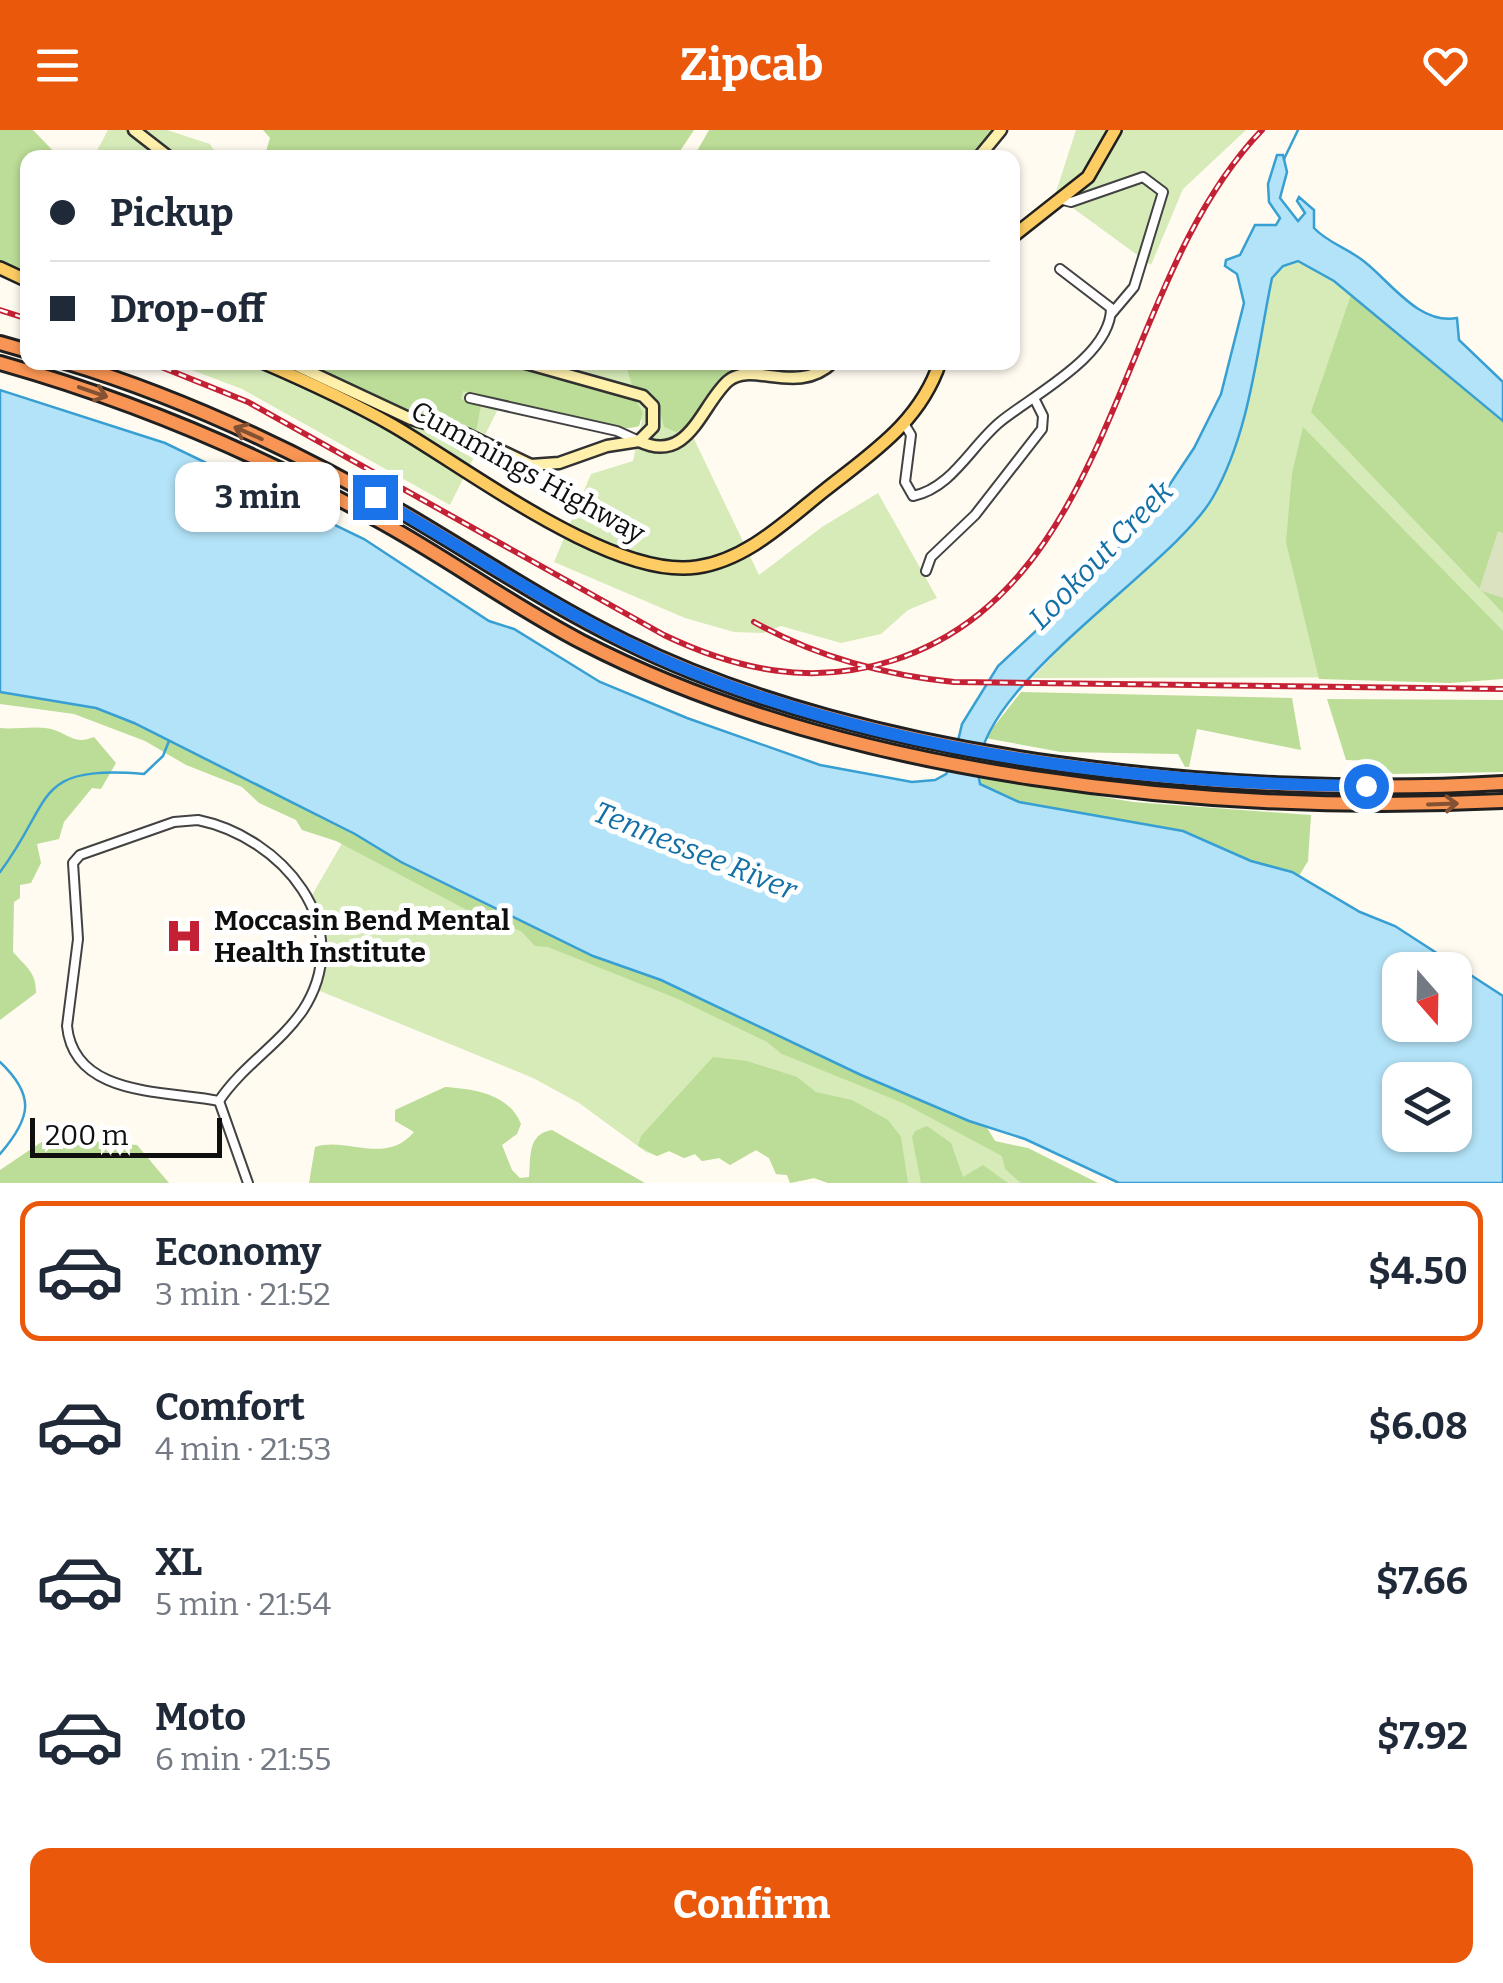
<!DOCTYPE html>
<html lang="en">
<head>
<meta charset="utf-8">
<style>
	body { margin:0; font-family:Bitter,serif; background:#f2f2f3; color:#1f2937; height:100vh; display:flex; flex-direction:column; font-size:38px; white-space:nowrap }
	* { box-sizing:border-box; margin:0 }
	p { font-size:32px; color:#747a83 }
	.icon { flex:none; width:55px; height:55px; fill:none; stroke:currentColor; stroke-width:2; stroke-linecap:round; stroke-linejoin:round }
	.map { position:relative; height:1053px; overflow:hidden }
	.side { display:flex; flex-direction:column; background:#fff; flex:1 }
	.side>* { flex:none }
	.hud { position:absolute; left:20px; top:20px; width:1000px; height:220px; border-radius:20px; box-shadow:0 2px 8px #0004; display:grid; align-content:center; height:220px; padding:0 30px; background:#fff }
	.needle { width:65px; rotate:160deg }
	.tools { position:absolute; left:1382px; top:822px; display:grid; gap:20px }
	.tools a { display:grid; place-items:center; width:90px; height:90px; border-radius:20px; background:#fff; box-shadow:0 2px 8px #0004; font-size:50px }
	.scale { position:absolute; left:30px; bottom:25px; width:192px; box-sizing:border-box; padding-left:10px; border:5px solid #0f0f0f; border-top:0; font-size:28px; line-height:35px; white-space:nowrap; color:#0f0f0f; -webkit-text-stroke:8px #fff; paint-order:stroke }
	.end { position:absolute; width:45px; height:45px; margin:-22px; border:12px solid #1a73e8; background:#fff; box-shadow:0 0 0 5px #fff }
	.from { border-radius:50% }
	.bubble { position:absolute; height:70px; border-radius:20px; background:#fff; box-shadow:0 2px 8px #0004; font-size:32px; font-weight:700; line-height:70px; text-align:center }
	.hud b { display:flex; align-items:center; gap:35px; height:95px; font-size:38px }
	.hud b+b { border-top:2px solid #e0e1e3 }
	.hud i { width:25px; height:25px; background:#1f2937 }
	ul { padding:18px 0 0; list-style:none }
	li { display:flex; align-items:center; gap:30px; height:140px; margin:0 20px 15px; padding:0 10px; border:5px solid transparent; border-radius:20px }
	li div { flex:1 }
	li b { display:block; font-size:38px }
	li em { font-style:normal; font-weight:700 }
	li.on { border-color:#ea580c }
	li>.icon { width:90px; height:90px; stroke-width:1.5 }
	.cta { display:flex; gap:20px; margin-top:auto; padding:20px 30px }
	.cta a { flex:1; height:115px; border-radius:20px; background:#ea580c; color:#fff; font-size:40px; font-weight:700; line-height:115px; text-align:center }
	header { display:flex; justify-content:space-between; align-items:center; height:130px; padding:0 30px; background:#ea580c; color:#fff; font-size:45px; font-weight:700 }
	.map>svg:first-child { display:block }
	.green { fill:#d6ebb8 }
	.forest { fill:#bbdd97 }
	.cemetery { fill:#dae2c0 }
	.water { fill:#b3e3f8; stroke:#379fd2; stroke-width:2.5; fill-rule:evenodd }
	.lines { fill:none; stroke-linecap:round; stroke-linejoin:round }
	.stream { stroke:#379fd2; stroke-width:2.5 }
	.minor-casing { stroke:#424242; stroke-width:12 }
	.secondary-casing { stroke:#313131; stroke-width:15 }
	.primary-casing { stroke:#202020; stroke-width:16 }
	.motorway-casing { stroke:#202020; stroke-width:18 }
	.minor { stroke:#fff; stroke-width:8 }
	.secondary { stroke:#fff0ac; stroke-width:10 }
	.primary { stroke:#fdcd63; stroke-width:11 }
	.motorway { stroke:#f99554; stroke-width:12 }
	.rail-casing { stroke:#c52134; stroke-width:6 }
	.rail { stroke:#fff; stroke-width:2.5; stroke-dasharray:8; stroke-linecap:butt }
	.oneway { stroke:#845232 }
	.route { stroke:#1a73e8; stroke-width:12 }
	.labels { text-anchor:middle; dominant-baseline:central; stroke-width:10; stroke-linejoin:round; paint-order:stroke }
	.street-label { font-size:28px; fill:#0f0f0f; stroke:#fff }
	.poi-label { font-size:28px; font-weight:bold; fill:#0f0f0f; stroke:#fff; text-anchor:start }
	.water-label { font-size:30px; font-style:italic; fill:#1370a6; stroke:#fff }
</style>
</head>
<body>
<header><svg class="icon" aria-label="menu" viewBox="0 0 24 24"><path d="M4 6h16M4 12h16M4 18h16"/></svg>Zipcab<svg class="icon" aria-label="heart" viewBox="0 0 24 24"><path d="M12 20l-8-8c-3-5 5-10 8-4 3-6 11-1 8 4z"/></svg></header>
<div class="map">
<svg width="1503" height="1053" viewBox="0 0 1503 1053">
	<rect width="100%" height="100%" fill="#fffbf1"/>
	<g class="green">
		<path d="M108,0H167L210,14L218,27L93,28Z"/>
		<path d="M1076,0H1246L1183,59L1151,135L1055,65Z"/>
		<path d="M1298,131L1334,151L1503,291V547L1032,548L1090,487L1165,421L1272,147L1283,136Z"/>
		<path d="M173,233H824L726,242L688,291L695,311L759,445L822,397L878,363L937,468L908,480L881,504L841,513L781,496L763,503L734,502L685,488L554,432L591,344L633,331L642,290L511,253L450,375L242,259Z"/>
		<path d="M349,701L987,998L995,1011L1088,1053H828L814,1048L790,1053L787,1045L776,1044L769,1028L756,1020L730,1035L719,1028L702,1031L695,1024L684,1028L669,1021L657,1026L646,1022L579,973L533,948L320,861L324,816L311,767Z"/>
	</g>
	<g class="forest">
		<path d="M0,0H33L59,27L28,28L27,146L0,133Z"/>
		<path d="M263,0H694L676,27L264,28L270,8Z"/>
		<path d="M709,0H993L973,27L693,28Z"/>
		<path d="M1351,165L1503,291V483L1311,282Z"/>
		<path d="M303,233H508L636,271L643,283L639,296C611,307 496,270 463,261L461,269L481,275L476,302L415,284Z"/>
		<path d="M625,233H826C797,258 762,234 729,243L698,289L676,302L664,297L657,269L632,255Z"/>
		<path d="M1303,297L1503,501V549L1450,553L1319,549L1286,412L1292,343Z"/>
		<path d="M0,562L96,578L134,593L355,704L401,732L593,826L661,850L845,938L987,998L995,1011L1028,1018L1098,1053H1021L1005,1039L1002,1026L903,973L782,924L767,912L678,869L548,817L535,816L521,801L484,789L336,711L302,700L296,690L259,673L242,657L186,635L145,611L74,584L0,574Z"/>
		<path d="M1021,562L1292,568L1301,620L1197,599L1189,637H1185L1178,624L1061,622L985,608Z"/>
		<path d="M1327,569L1503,570V642L1393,644L1376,631L1346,630Z"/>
		<path d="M0,598C17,600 42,594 57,601C72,607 76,614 94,607L116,633L101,659L92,658L64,692L59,709L37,714L41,733L31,753L20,755V768L14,772L13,822C27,838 36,842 36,863L0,890Z"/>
		<path d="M978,646L1133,672L1311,685L1308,731L1299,746L1251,731L1182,701L1019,672L980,654Z"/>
		<path d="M713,927L747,931L797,947L816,962L852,970L888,990L901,1007L908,1053H828L814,1048L790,1053L787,1045L776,1044L769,1028L756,1020L730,1035L719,1028L702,1031L695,1024L684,1028L669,1021L657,1026L638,1016L641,1006Z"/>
		<path d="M445,957C475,959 509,964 521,994L517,1004L502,1015L512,1040L520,1048L529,1047C531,1027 527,1004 552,1000L645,1053H309L315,1017C347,1006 385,1036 414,1002L395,991V980Z"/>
		<path d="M927,996L951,1013L963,1047L983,1035L1008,1053H921L912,1007L915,1001Z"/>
		<path d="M49,1007L137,1015L169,1053H0V1040Z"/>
	</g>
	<path class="cemetery" d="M1498,401L1503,403V468L1479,460Z"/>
	<path class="water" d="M1277,25H1283L1287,42L1280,68L1298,91L1305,83L1297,71L1299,67L1314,80V98C1329,114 1350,119 1366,133C1392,154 1420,195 1457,188L1459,210L1503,252V291L1334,151L1298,131L1283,136L1272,148C1257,220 1250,302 1213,367C1172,440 958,566 980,654L1019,672L1183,701L1251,731L1292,742L1360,782L1395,796L1503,866V1053H1119L1025,1009L969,991L861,945L661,850L593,826L401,732L355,704L134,593L96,578L0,562V260L165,313L364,409L489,491L514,499L600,552L687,588L820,635L912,652L935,650L946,644L953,632L962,594L998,536L1065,474L1150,384L1194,318L1221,264L1244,173L1237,144L1225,136L1226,130L1240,125L1255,95H1276L1280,88L1269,72L1268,54ZM1400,840H1455V895H1400ZM1400,950H1455V1005H1400Z"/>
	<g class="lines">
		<g class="stream">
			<path d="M1284,29L1298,0"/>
			<path d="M0,742C55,669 31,635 144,644L163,626L169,611"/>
			<path d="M0,932C36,966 31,988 0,1024"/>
		</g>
		<g class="minor-casing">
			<g id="minor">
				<path d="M1063,70L1071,72L1143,47L1163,62L1134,157L1112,183"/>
				<path d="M470,268L617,301L639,311"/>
				<path d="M905,295L911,305L905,352L913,366C952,358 971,316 1000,292C1033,265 1111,226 1111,178L1060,139"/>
				<path d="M926,441L931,427L975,385L1042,299L1043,286L1034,268"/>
				<path d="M198,690C281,707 358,795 303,880C280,914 242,936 219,971C167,960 74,968 67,896L78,809L73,733L80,725L174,692Z"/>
				<path d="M219,971L248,1053"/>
			</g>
		</g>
		<g class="secondary-casing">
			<g id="secondary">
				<path d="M134,0L170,28"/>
				<path d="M978,28L1001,0"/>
				<path d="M289,232L411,289L466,304L531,335L559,333L607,316L639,311L653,297V276L643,266L522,232"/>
				<path d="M639,311C689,335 701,275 728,251C752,230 797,267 833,232"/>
			</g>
		</g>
		<g class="primary-casing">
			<g id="primary">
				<path d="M1012,107L1088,47L1115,0"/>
				<path d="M0,138L28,151"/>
				<path d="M262,232C306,251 350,271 392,295C467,338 612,450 697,437C747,430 787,390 825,360C873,322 920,292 940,232"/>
			</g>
		</g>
		<g class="motorway-casing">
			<g id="motorway">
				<path d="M0,213L28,221"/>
				<path d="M65,232C184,268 300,323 407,385C480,428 550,475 626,512C869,632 1234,669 1503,653"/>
				<path d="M0,233C131,270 257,323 376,389C446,427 511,475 582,512C846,648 1210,685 1503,671"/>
			</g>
		</g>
		<use href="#minor" class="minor"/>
		<use href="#secondary" class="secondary"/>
		<use href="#primary" class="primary"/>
		<use href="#motorway" class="motorway"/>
		<g class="rail-casing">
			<g id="rail">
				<path d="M0,180L28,189"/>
				<path d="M149,232L248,272L664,505C737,540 811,556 891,531C1119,458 1113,155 1262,0"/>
				<path d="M754,492C817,527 884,545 954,552L1503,559"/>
			</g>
		</g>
		<use href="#rail" class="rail"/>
	</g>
	<defs><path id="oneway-shaft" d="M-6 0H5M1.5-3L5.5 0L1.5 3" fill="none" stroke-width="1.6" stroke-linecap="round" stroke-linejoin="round" transform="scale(2.5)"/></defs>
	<g class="oneway">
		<use href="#oneway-shaft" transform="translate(93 262) rotate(19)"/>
		<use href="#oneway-shaft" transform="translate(248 303) rotate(-156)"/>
		<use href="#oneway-shaft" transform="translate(1443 674) rotate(-2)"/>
	</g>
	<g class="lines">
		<path class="route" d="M375,367C474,423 568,489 673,534C884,623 1138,654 1366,656"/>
	</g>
	<defs>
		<g id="hospital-bare" transform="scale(3)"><path d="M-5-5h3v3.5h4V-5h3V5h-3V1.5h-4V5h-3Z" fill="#c52134" stroke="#fff" stroke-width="2.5" paint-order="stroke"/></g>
	</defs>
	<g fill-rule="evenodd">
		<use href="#hospital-bare" x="184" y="806"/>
	</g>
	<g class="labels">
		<g class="street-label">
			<text transform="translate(528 342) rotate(29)">Cummings Highway</text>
		</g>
		<g class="poi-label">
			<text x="214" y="790">Moccasin Bend Mental<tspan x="214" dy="32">Health Institute</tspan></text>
		</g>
		<g class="water-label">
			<text transform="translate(1101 425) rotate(-46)">Lookout Creek</text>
			<text transform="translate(695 721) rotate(22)">Tennessee River</text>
		</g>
	</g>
</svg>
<div class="tools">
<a><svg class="needle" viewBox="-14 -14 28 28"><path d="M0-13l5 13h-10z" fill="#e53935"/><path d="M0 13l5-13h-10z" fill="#747a83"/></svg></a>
<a><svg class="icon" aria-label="layers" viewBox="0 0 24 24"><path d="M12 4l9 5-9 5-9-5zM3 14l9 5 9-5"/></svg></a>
</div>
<div class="scale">200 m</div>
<i class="end from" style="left:1366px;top:656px"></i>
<i class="end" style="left:375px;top:367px"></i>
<div class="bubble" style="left:175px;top:332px;width:165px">3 min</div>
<div class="hud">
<b><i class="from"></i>Pickup</b>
<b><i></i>Drop-off</b>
</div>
</div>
<section class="side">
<ul>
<li class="on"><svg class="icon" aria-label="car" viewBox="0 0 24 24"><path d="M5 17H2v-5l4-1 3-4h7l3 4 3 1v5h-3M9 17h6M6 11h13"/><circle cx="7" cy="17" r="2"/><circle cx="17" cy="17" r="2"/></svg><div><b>Economy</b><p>3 min · 21:52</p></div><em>$4.50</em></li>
<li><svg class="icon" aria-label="car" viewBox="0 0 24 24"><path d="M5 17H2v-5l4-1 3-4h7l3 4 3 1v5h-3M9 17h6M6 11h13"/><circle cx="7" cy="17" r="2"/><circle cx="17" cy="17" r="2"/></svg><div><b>Comfort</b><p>4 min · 21:53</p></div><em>$6.08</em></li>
<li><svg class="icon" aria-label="car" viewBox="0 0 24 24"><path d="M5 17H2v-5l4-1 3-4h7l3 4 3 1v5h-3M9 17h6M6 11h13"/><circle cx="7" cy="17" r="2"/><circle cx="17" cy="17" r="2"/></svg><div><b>XL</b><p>5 min · 21:54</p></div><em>$7.66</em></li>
<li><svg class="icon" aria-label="car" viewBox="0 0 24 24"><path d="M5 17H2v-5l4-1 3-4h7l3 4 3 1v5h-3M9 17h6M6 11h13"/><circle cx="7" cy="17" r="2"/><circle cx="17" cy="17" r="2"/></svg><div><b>Moto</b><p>6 min · 21:55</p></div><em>$7.92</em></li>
</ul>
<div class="cta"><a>Confirm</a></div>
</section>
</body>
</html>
